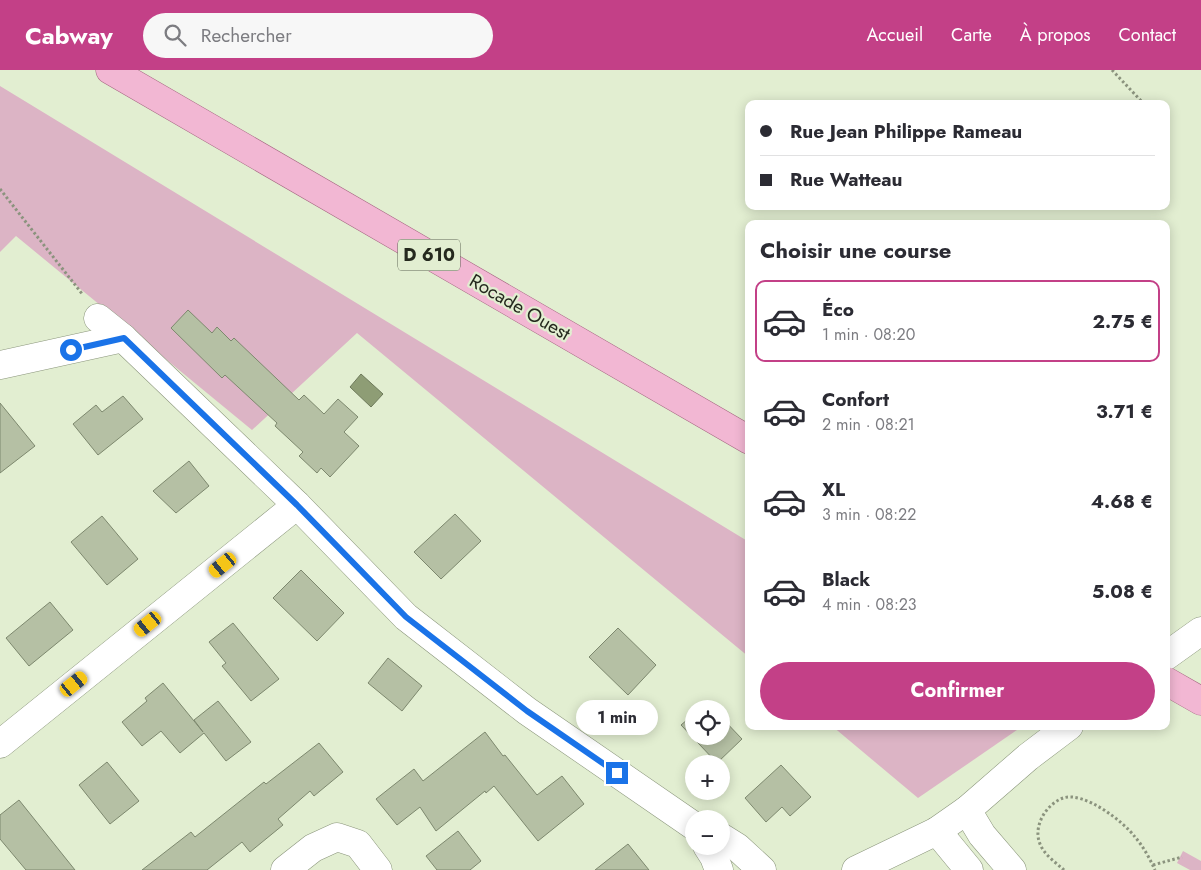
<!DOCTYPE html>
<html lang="fr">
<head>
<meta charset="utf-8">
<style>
	body { margin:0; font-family:Jost,sans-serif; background:#f7f7f7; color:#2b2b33; height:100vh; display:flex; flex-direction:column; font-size:19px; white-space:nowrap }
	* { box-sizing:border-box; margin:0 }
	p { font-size:16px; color:#7c7c81 }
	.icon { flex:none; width:28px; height:28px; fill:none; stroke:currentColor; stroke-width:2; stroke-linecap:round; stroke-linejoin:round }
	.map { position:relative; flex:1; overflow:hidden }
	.panel { position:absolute; left:745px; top:150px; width:425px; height:510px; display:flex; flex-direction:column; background:#fff; border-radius:10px; box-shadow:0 2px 12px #0003 }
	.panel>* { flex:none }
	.hud { position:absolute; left:745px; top:30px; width:425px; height:110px; border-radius:10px; box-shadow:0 2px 12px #0003; display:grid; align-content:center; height:110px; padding:0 15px; background:#fff }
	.controls { position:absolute; left:685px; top:630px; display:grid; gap:10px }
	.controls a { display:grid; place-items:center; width:45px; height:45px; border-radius:50%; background:#fff; box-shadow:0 2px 12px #0003; font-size:25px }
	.end { position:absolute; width:22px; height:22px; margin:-11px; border:6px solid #1a73e8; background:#fff; box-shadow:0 0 0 2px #fff }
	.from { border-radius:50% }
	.bubble { position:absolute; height:35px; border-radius:18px; background:#fff; box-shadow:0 2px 12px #0003; font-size:16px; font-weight:700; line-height:35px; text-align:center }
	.car { position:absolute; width:15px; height:30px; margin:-15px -8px; border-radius:6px; box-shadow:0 0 4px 1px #0007; background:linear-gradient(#f5c518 24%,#345 0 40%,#f5c518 0 76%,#345 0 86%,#f5c518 0) }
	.hud b { display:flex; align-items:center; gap:18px; height:48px; font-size:19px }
	.hud b+b { border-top:1px solid #e1e1e2 }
	.hud i { width:12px; height:12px; background:#2b2b33 }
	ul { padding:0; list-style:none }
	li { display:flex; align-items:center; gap:15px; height:82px; margin:0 10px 8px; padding:0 5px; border:2px solid transparent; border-radius:10px }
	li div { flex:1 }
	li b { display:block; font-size:19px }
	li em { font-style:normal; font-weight:700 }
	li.selected { border-color:#c34087 }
	li>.icon { width:45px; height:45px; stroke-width:1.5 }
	h2 { padding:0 15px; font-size:22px; line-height:60px }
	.primary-button { display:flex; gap:10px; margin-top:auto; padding:10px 15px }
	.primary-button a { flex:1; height:58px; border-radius:30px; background:#c34087; color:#fff; font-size:20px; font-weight:700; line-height:58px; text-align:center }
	header { display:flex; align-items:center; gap:30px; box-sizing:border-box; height:70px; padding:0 25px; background:#c34087; color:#fff }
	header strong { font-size:24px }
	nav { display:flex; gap:28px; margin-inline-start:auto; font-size:18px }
	.search { width:350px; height:45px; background:#f7f7f7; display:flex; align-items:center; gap:12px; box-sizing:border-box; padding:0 18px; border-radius:28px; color:#7c7c81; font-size:19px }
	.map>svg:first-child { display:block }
	.green { fill:#dcb4c5 }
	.water { fill:#8e9d75; stroke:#6e7a5b }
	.building { fill:#b5c0a4; stroke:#7d886e }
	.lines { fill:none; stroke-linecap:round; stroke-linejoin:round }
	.minor-casing { stroke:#8a957b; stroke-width:29 }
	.major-casing { stroke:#a46680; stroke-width:29 }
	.path { stroke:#8b937e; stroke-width:3; stroke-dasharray:2.5 2.5; stroke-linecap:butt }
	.minor { stroke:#fff; stroke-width:28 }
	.major { stroke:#f2b7d3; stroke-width:28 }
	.route { stroke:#1a73e8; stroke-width:6 }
	.labels { text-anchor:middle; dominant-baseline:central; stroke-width:4.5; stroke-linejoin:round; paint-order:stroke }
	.shield { fill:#e2eed1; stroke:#5e6454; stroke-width:1 }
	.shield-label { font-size:18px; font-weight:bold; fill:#25291e }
	.street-label { font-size:19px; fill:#25291e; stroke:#e2eed1 }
</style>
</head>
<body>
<header>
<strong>Cabway</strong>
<div class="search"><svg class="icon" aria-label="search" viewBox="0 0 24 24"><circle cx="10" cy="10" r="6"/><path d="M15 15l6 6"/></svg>Rechercher</div>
<nav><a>Accueil</a><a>Carte</a><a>À propos</a><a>Contact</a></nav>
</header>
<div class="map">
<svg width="1201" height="800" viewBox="0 0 1201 800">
	<rect width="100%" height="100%" fill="#e2eed1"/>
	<g class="green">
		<path d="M0,16L749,472V587L357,263L252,360L16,166L0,182Z"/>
		<path d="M832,656H1018L1020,658L918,728Z"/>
		<path d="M1183,781L1201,791V800H1190L1177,793Z"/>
	</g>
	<path class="water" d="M361,304L383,324L371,337L350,317Z"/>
	<g class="building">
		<path d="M188,240L212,263L217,257L231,271L234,268L299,330L304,325L324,344L338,329L358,347L344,362L359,376L330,407L321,398L317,403L299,386L303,382L275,356L277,353L225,305L222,308L171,258Z"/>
		<path d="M123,326L143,349L98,385L73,354L96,335L102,342Z"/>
		<path d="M0,333L35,376L0,403Z"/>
		<path d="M189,391L209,416L176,443L153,421Z"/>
		<path d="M455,444L481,471L441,509L414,482Z"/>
		<path d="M102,446L138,489L107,515L71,472Z"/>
		<path d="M301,500L344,543L317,571L273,528Z"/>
		<path d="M50,532L73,560L29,596L6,568Z"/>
		<path d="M233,553L279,609L251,631L222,596L226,593L209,572Z"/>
		<path d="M618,558L656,595L628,625L589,587Z"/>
		<path d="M388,588L422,616L402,641L368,613Z"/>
		<path d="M163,613L203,662L194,650L218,631L251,672L226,691L204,663L180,683L161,661L142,676L122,652L147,631L145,628Z"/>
		<path d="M707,632L713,639H699Z"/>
		<path d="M694,644V666H721V647L742,669L717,693L681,655Z"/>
		<path d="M485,662L503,686L505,685L537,725L562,706L584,734L538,771L494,716L486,723L485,721L436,761L420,737L397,755L376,729L414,699L423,711Z"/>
		<path d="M319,673L343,702L314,726L310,721L278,749L283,755L250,782L242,772L207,800H142L191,762L195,767L264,712L266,714Z"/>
		<path d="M107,692L139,731L110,754L79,715Z"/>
		<path d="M781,695L811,727L790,746L782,737L766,752L745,728Z"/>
		<path d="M19,730L75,800H26L0,769V745Z"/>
		<path d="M458,761L481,791L470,800H437L426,786Z"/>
		<path d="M628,774L649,800H595Z"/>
	</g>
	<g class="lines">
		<g class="minor-casing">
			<g id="minor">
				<path d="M98,248L123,268L297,435L406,547L527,641L694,756"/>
				<path d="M0,295L123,268"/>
				<path d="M1166,586L1201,561"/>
				<path d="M0,674L297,435"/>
				<path d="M967,740L982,765L1012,800"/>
				<path d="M937,761L969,800"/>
				<path d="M721,767L737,777L762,800"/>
				<path d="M707,776L714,787L719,800"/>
				<path d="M285,800L313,778L337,767L358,774L378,800"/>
				<path d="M856,800L937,761L967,740L1028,687L1069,656"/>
			</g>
		</g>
		<g class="major-casing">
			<g id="major">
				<path d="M110,0L749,370"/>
				<path d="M1166,611L1201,631"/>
			</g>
		</g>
		<g class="path">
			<path d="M1112,0L1144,34"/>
			<path d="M0,119L83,225"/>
			<path d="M1153,795L1182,787"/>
			<path d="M1064,800C1055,792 1042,783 1039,771C1034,754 1047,734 1063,728C1084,721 1123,751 1135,767C1143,776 1150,789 1155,800"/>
		</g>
		<use href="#minor" class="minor"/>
		<use href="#major" class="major"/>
	</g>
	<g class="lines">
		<path class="route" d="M71,280L124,268L297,435L406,547L527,641L617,703"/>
	</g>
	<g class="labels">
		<rect class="shield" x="398" y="169.5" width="62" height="31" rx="4"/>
		<g class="shield-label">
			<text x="429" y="185">D 610</text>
		</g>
		<g class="street-label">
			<text transform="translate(520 237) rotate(30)">Rocade Ouest</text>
		</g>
	</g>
</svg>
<div class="controls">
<a><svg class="icon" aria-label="locate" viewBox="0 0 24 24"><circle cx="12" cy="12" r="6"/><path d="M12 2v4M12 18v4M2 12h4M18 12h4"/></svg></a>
<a>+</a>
<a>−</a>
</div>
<i class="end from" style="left:71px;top:280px"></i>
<i class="end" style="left:617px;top:703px"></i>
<div class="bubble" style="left:576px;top:630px;width:82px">1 min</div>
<i class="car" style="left:223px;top:495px;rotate:231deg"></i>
<i class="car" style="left:148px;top:554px;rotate:231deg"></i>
<i class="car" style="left:74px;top:614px;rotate:51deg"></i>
<div class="hud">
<b><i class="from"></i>Rue Jean Philippe Rameau</b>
<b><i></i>Rue Watteau</b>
</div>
<section class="panel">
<h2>Choisir une course</h2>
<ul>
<li class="selected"><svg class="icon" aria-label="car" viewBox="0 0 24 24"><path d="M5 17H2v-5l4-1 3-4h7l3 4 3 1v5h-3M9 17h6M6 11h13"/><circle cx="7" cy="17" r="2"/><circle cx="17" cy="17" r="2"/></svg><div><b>Éco</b><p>1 min · 08:20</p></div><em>2.75 €</em></li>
<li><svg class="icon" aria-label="car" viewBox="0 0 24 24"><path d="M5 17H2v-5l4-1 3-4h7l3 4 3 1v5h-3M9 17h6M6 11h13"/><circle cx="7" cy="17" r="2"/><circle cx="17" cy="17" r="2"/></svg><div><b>Confort</b><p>2 min · 08:21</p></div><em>3.71 €</em></li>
<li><svg class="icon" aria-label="car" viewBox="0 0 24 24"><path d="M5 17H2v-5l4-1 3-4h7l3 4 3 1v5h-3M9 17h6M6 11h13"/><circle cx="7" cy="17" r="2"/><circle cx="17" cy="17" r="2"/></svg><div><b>XL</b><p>3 min · 08:22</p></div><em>4.68 €</em></li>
<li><svg class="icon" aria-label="car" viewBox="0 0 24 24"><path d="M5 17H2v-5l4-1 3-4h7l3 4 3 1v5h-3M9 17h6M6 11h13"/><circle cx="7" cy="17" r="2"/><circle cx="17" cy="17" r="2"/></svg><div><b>Black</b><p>4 min · 08:23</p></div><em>5.08 €</em></li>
</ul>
<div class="primary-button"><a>Confirmer</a></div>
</section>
</div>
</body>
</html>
